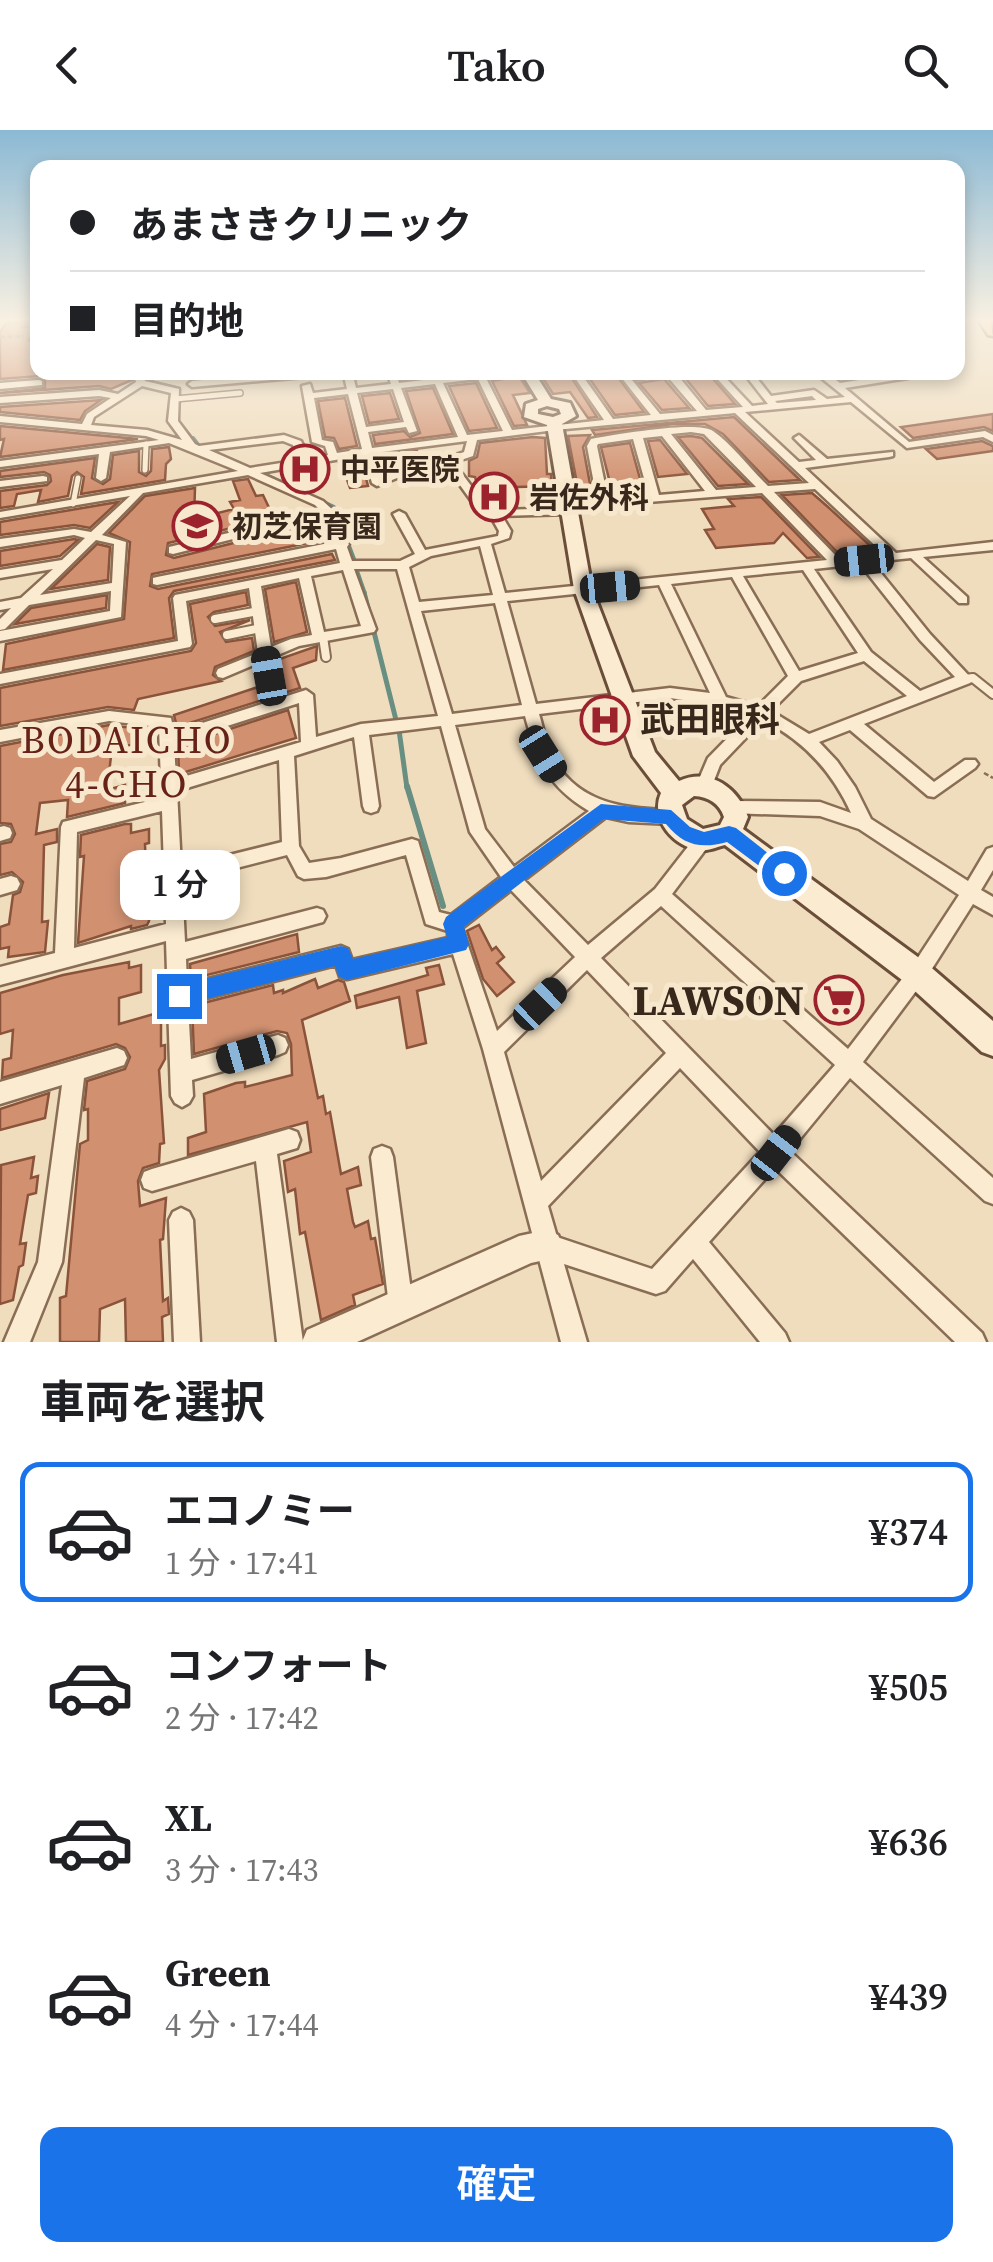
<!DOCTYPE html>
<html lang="ja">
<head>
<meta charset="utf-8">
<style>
	body { margin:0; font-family:"Source Serif 4","Noto Sans JP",serif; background:#f2f2f2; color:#202124; height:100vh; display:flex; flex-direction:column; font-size:38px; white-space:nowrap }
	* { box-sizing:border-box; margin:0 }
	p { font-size:32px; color:#757577 }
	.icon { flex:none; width:55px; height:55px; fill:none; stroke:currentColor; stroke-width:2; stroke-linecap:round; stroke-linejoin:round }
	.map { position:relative; height:1212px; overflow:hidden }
	.drawer { display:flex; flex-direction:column; background:#fff; flex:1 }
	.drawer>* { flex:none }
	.top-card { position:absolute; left:30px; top:30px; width:935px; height:220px; border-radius:20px; box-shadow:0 5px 15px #0003; display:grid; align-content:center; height:220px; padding:0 40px; background:#fff }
	.end { position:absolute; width:45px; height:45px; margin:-22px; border:12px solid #1a73e8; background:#fff; box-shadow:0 0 0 5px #fff }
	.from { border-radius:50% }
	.bubble { position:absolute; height:70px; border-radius:20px; background:#fff; box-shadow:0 5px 15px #0003; font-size:32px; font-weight:600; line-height:70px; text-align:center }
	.car { position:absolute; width:30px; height:60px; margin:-30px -15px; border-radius:12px; box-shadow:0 0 8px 2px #0007; background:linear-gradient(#222 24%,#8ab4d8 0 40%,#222 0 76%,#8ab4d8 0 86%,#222 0) }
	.top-card b { display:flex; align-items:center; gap:35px; height:95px; font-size:38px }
	.top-card b+b { border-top:2px solid #e0e0e0 }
	.top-card i { width:25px; height:25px; background:#202124 }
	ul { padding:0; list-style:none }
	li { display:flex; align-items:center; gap:30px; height:140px; margin:0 20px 15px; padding:0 20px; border:5px solid transparent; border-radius:20px }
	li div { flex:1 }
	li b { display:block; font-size:38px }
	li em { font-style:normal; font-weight:600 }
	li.current { border-color:#1a73e8 }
	li>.icon { width:90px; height:90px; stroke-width:1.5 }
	h2 { padding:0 40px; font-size:45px; line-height:120px }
	.primary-button { display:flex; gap:20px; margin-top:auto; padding:20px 40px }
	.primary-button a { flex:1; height:115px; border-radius:20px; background:#1a73e8; color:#fff; font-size:40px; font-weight:600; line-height:115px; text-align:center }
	header { display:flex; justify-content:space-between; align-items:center; height:130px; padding:0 40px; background:#fff; font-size:45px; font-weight:600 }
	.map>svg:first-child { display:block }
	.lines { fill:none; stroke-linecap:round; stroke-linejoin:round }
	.stream-far3 { stroke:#688f82; stroke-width:2.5 }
	.stream-far2 { stroke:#688f82; stroke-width:4 }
	.stream-far1 { stroke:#688f82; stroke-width:5 }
	.stream { stroke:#688f82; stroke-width:6 }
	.building { fill:#d19171; stroke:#8a533a; stroke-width:2.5 }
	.service-far1-casing { stroke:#896d55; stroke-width:8 }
	.service-casing { stroke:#896d55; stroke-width:12 }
	.minor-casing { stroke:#896d55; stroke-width:5 }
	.tertiary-casing { stroke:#896d55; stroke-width:5 }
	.secondary-casing { stroke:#6b4e39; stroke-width:6 }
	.primary-casing { stroke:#563b2a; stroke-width:5 }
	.path { stroke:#896d55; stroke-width:2.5; stroke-dasharray:5 2.5; stroke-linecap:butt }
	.service-far1 { stroke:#fbebd1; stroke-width:5 }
	.service { stroke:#fbebd1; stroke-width:8 }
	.minor { fill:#fbebd1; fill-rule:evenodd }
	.tertiary { fill:#fbebd1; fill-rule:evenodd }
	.secondary { fill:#fbebd1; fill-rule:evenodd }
	.primary { fill:#f7cf92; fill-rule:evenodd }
	.route { fill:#1a73e8 }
	.labels { text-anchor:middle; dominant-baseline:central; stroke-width:10; stroke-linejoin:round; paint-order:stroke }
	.far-poi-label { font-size:30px; font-weight:bold; fill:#38271b; stroke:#f7e8cd; text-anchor:start }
	.poi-label { font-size:35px; font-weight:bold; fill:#38271b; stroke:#f7e8cd; text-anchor:start }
	.neighbourhood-label { font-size:38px; letter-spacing:2.5px; fill:#672218; stroke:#f7e8cd }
	.near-poi-label { font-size:42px; font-weight:bold; fill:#38271b; stroke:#f7e8cd; text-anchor:end }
</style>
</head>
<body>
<header><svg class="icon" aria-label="back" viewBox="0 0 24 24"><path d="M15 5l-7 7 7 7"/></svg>Tako<svg class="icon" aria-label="search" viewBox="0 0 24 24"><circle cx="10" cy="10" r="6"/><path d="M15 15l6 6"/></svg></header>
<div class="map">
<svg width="993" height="1212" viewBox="0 0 993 1212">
	<rect width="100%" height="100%" fill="#f0ddbe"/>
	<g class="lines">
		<g class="stream-far3">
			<path d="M142,244L146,250L179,258"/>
			<path d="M180,272L178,290L195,311"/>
		</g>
		<g class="stream-far2">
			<path d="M193,308L199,316"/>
			<path d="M211,321L250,338"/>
			<path d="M258,341L334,377L354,429"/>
			<path d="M356,438L365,464"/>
		</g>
		<g class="stream-far1">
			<path d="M364,462L396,590"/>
			<path d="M399,600L407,658"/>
		</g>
		<path class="stream" d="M407,656L443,776"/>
	</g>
	<g class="building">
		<path d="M29,192L24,197H37L29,210H38V242H130L132,250L111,259L99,256L0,263L45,258V249L40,246L0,249V202L7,193Z"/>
		<path d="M539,242H568L597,287L588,288L570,262L553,264Z"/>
		<path d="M585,242H614L644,282L615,285Z"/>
		<path d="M699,242H707L735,274L708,276L682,244Z"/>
		<path d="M519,246L530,263L513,265L527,295L514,296L492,251Z"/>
		<path d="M664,249L689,278L662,280L639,253Z"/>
		<path d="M476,253L497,298L469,301L449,256Z"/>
		<path d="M433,258L453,304L375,314L373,305L404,301L410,307L420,303L406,261Z"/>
		<path d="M390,263L399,289L369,293L362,266Z"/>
		<path d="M345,268L357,316L339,319L334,308L325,307L318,271Z"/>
		<path d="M101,270L85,281L80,290L0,282V277Z"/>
		<path d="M993,284V301L984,297L913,308L901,297Z"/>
		<path d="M734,287L800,350L769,352L723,304L705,294H673L595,305L592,300Z"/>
		<path d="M0,296L138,309L0,327L4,309L0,310Z"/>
		<path d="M590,305L583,317L591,359H578L568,306Z"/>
		<path d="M691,306L702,308L748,354L718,356L678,307Z"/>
		<path d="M533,307L545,308L547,344H551L552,356L517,357V376H498L486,366L485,358H478L475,347L469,346V331L477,327L480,313Z"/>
		<path d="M660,310L687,344L658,347L648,311Z"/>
		<path d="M982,311L993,316V321L937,329L926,319Z"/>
		<path d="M630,313L644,363L613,365L601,317Z"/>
		<path d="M169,317L171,329L166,334L165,350L81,364L84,347L77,342L72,346L68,366L38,372L41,360L17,364L14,376L0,378V361L47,355L51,351L50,345L44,342L0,347V341L95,328L92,348L103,354L110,349L113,325L139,321V342L146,346L151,341L152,319Z"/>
		<path d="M417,321L419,328L383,343L379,326Z"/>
		<path d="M361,329L368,356L350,358L346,347L342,348L339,333Z"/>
		<path d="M248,349L256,366L263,365L273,386L304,381L168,413L166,425L174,428L321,391L328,409L152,444L150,456L158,459L332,424L335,430L174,461L169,468L174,508L3,540L6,514L124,489L130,412L109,403L145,366L195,358L194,389L234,379L230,372L240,370L233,351Z"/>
		<path d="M812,363L828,377L876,421L840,425L782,365Z"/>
		<path d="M761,367L819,427L807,428L783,403L774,413L716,418L705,400L714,399L702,379L734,376L728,369Z"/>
		<path d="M118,372L90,398L74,395L0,405V392Z"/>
		<path d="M74,409L78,410L60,426L0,436V421Z"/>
		<path d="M97,414L110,417L108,450L51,459Z"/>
		<path d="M296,452L307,502L274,512L265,459Z"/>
		<path d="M246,462L248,475L214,482L208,487L215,496L250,490L220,502L226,512L252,508L254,521L215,537L213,545L221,551L138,569L134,580L108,577L0,596V558L191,521L196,513L190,474Z"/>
		<path d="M107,465L106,478L15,494L31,478Z"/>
		<path d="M317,516L316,530L293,538L300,558L177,597L174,585L273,552L277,550L274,531Z"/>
		<path d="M288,580L296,608L179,644L178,616Z"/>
		<path d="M109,595L133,598L131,615L112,618L107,660L125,655V673L67,687L68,670L40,673L36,704L57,699V712L44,715L42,792L48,791L45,822L8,827L9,817L0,819V797L9,794L13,765L20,762L23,752L12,742L0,745V714L11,712L15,704L11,694L0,693V616Z"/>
		<path d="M125,694H131V703L149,699V713L145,714L146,740L150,739L149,791L147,795L131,799V796L78,813L84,726L80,727L81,705Z"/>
		<path d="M479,795L492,820L496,817L504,827L497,833L514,852L497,866L483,849L467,801Z"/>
		<path d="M297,804L299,822L191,849L190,834Z"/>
		<path d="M129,832V838L141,835V862L119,868V894L161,882V916L165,915V929L159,940L164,1013L160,1014L159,1033L143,1038L138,1051L140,1076L166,1068L163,1109L160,1110L163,1171L168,1168L169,1184L162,1187L163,1212H126L125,1169L100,1179L99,1212H60V1168L66,1166L80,1014L88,1010V979L84,980L87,951L125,939L130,927L125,918L116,914L2,948L3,930L11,928L13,900L0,904V863L63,845Z"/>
		<path d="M439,835L444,854L417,861L426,913L407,918L399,867L357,878L355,866L428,845L426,838Z"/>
		<path d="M315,849L318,858L338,850L344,852L350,871L302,890L318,968L323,966L326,984L330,982L341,1044L358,1037L361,1055L347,1059L353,1092L355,1097L368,1091L371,1109L375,1108L383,1154L353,1165L355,1175L321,1190L305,1102L300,1104L295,1059L288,1062L284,1031L311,1022L307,992L188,1025V1008L206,1002L204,964L236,953L245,952V957L292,945L291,914L287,903L277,901L194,924L192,876L273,855L274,863L283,860V863Z"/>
		<path d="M49,963L45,988L0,1000V979Z"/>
		<path d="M34,1027L31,1048L38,1046L36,1063L28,1065L24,1089L20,1114L26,1113L23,1135L19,1137L13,1170L0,1174L1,1035Z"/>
	</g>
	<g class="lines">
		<g class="service-far1-casing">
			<g id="service-far1">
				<path d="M175,269L240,263"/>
				<path d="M145,340L146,314"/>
				<path d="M73,374L78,348"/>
			</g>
		</g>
		<g class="service-casing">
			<g id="service">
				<path d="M215,489L259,481"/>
				<path d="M227,505L261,498"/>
				<path d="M323,507L326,527"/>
				<path d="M265,524L269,546"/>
				<path d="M965,549L973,548L993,564"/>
			</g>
		</g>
		<g class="minor-casing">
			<g id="minor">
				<path d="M133,242H142L145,251L179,259L178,291L195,314L199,316L284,305L301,311L309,328L328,325L325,316L312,312L302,256L310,254L313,263L347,259L343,242H352L356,258L391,254L387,242H396L399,253L432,249L431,245L434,242L438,243L441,248L475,242H519L486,248L512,300L604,290L571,242H580L613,289L651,285L617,242H626L628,245L675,242L706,280L743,277L711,242H720L752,276L768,274L743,242H752L771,266L814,260L827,269L845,267L814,242H825L840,253L910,242L912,245L908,248L845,258L909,312L985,301L993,305V312L983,307L907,318L851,272L745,282L799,332L816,330L794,308L799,305L827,329L893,322V326L889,327L805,338L896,423L993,412V420L923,427L967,467V473H959L911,428L872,432L930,504L972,549L970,553L864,594L934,652L965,630H975L978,634L975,638L934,667L928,666L850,600L819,612L837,631L855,657L871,689L968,751L987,719L993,717V740L981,760L993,767V785L973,774L928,845L863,932L993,1048V1074L985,1071L850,948L790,1021L982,1203L986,1212H955L775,1038L709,1112L785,1203L789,1212H760L693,1129L665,1161L656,1164L564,1134L587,1212H561L483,919L453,824L347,849L340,847L336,835L188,873L191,929L278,905L285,908L288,915L285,922L278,925L192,950L193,966L189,973L182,977L175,973L171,966L166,811L0,855V837L55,823L61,697L63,692L161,668L158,658L161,653L159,597L109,591L0,612V600L109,581L171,588L174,602L306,560L313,565L316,607L361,594L438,586L397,439H354L376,499L374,502L299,516L223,548L218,547L216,543L218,539L258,523L249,458L186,471L192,514L190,517L0,554V544L178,511L173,468L175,465L340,433L336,419L157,455L153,454V448L157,447L334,412L325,386L173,424L169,423V417L321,381L315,375L248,345L143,363L102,405L126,412L121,487L0,511V501L110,481L111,461L29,475L5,499L0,500V489L11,478L0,480V472L21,468L53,439L0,448V440L62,430L85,408L74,405L0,417V409L74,399L91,402L130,366L0,388V382L238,341L169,313L110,322L106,348L101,351L96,348L99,324L0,337V331L159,310L146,306L0,292V286L82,294L87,284L111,268L99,266L0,273V267L99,260L118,264L136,252ZM666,245L697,281L660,284L632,250ZM478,249L503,301L467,305L443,253ZM435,254L458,307L372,318L368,302L406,297L409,303L417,301L401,258ZM142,256L171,263L168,291L182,310L147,300L91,295L94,287ZM393,259L404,292L366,297L357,263ZM348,264L362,319L337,323L333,312L322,310L314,268ZM812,266L816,270L777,273L775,271ZM735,283L809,353L768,356C751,340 732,314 713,301C697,290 614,305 591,309L587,316L597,370L565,373L563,375L567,378L497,380L478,365L457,337L458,331L473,326L477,310L555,300ZM691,302L704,304L756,357L716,360L671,304ZM662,306L705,361L659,365L643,308ZM633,309L649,366L608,369L597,316L598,314ZM283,311L293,315L300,330L250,338L209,320ZM467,311L464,322L453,326L437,325L381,348L374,323ZM364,325L372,353L377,356L442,330L448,331L447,337L470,369L490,385L499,401L498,406L425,420L405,384L399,381L393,384L415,424L400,431H352L347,417L349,414L345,411L335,382L323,371L260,343ZM815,359L884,424L839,429L774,362ZM762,363L827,430L505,463L491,414L509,408L511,401L502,386L570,384L576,381L572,378ZM96,410L114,414L112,453L40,465ZM480,416L493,465L419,472L409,437L431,426ZM860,434L920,510L955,547L920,561L871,522L814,439ZM343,440L361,496L324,502L311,446ZM803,440L858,523L799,541L743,446ZM732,447L788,546L758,576L726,567L671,454ZM299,448L312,505L291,509L271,517L261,456ZM659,455L710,563L670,558L536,574L507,471ZM495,473L522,575L452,584L421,481ZM864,531L907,566L809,604L771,581L801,551ZM670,568L704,573L750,585L708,628L696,656L698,661L704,662L710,661L720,635L763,590C804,611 832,641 851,683L820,672L734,671L728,673L726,678L728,683L820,686L859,699L959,765L915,832L848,919L672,764L709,715L711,710L709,705L703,703L697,705L655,759L588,815L524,750L606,687L629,692L671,694L677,692L679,687L677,682L671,680C622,679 574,673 550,622C545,611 543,596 539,584ZM299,573L301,612L176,649L174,613ZM525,586C537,630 548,657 589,681L514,737L485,699L455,595ZM441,596L470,702L501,747L451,785L439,782L418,711L412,709L341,728L309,733L299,716L294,626L354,607L363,676L365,681L371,683L377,681L379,676L369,605ZM279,630L282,712L181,737L177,661ZM162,681L166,794L74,818L77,702ZM287,725L298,746L304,749L326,747L406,725L426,794L448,801V808L352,830L348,819L341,816L187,854L186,829L323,792L326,786L323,780L317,778L185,812L182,752ZM511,760L575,827L497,901L462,798ZM661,776L835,935L774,1005L601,828ZM587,840L666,923L541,1051L504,922ZM680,938L760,1022L652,1139L557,1107L548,1076Z"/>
				<path d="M292,242L309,244L305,247L192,257L188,254L192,251Z"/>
				<path d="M39,250L42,251V255L0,259V253Z"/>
				<path d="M43,346L47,347V351L0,357V351Z"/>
				<path d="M4,696L10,698L12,703L10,708L0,711V697Z"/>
				<path d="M11,746L17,748L20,754L17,760L0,765V749Z"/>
				<path d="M117,918L124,921L127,928L124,935L84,948L62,1132L30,1212H4L38,1132L62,955L0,974V952Z"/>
				<path d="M289,999L297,1002L300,1010L297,1018L277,1024L303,1212H277L256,1031L152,1061L144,1058L141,1050L144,1042L152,1039Z"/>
				<path d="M382,1016L390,1019L393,1027L413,1176L410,1185L401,1188L392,1185L389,1176L371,1027L374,1019Z"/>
				<path d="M181,1078L189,1082L193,1090L200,1212H174L169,1090L173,1082Z"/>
			</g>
		</g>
		<g class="tertiary-casing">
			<path id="tertiary" d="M547,1100L558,1105L563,1116L558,1127L531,1133L357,1212H302L307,1200L519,1106Z"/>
		</g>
		<g class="secondary-casing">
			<path id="secondary" d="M521,242H534L551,269L570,273L576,286L562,294L592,459L655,622L679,651C710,637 738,658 748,687L743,699L926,833L993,891V926L982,922L906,853L725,715C719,716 709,721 702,720C675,719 649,689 661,663L633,626L574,459L547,295L524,287L526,274L538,270ZM547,276L559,279L561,284L553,287L538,284V279ZM694,666C709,667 719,673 724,687L720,695L703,699L687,689L682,675Z"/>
		</g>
		<g class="primary-casing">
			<path id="primary" d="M977,188H990L993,206L988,205Z"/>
		</g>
		<g class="path">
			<path d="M0,207L24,206"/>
			<path d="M984,643L993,648"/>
		</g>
		<use href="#service-far1" class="service-far1"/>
		<use href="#service" class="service"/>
		<use href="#minor" class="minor"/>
		<use href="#tertiary" class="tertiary"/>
		<use href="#secondary" class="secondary"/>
		<use href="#primary" class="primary"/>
	</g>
	<linearGradient id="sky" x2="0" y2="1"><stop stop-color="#8bb9d4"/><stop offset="0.53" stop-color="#f8f0e2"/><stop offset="1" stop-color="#f8f0e2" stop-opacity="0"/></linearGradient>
	<rect width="993" height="358" fill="url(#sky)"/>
	<path class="route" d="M601,674L671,680L690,697L704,702L729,696L736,698L793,743L790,749H777L727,712C701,719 684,716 666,694L604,689L464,797L469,814L466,820L347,850L339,847L335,836L179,876L172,873L168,866L172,858L179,855L341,816L348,818L353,829L447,807L443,794L446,787Z"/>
	<defs>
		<g id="hospital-ring" transform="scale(2.5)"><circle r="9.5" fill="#f7e8cd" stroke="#9c222d" stroke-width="1.5"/><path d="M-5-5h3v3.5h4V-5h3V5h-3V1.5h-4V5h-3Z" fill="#9c222d"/></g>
		<g id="school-ring" transform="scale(2.5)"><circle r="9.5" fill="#f7e8cd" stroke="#9c222d" stroke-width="1.5"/><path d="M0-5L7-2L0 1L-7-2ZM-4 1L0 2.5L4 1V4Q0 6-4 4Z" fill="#9c222d"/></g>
		<g id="supermarket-ring" transform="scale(2.5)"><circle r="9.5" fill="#f7e8cd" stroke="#9c222d" stroke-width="1.5"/><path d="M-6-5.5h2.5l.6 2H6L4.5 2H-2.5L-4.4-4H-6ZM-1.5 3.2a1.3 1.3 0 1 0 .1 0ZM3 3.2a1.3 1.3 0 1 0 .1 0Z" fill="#9c222d"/></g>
	</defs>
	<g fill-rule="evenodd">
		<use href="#hospital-ring" x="305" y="339"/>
		<use href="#hospital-ring" x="494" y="367"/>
		<use href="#school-ring" x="197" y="396"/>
		<use href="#hospital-ring" x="605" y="590"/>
		<use href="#supermarket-ring" x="839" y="870"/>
	</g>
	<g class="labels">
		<g class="far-poi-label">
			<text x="340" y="339">中平医院</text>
			<text x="529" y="367">岩佐外科</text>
			<text x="232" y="396">初芝保育園</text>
		</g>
		<g class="poi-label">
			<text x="640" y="590">武田眼科</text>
		</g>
		<g class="neighbourhood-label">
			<text x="127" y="610">BODAICHO<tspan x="127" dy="44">4-CHO</tspan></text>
		</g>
		<g class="near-poi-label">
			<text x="804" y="870">LAWSON</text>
		</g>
	</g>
</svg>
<i class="end from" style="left:784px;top:743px"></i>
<i class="end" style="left:179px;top:866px"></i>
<div class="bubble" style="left:120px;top:720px;width:120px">1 分</div>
<i class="car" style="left:864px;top:430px;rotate:264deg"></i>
<i class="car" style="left:610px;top:457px;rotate:85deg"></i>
<i class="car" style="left:269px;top:546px;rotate:350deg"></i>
<i class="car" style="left:543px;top:624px;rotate:148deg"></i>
<i class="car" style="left:540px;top:874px;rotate:46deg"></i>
<i class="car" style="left:246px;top:924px;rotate:254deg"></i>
<i class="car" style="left:776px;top:1023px;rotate:38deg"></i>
<div class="top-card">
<b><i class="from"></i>あまさきクリニック</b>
<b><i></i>目的地</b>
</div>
</div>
<section class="drawer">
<h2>車両を選択</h2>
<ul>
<li class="current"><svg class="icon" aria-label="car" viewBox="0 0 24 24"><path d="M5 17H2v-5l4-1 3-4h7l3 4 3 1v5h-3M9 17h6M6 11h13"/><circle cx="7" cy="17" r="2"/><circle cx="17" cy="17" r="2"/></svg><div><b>エコノミー</b><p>1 分 · 17:41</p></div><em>¥374</em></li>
<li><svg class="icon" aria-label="car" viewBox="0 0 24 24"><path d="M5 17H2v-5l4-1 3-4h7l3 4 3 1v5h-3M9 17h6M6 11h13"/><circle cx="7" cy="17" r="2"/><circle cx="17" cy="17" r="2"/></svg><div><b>コンフォート</b><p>2 分 · 17:42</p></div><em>¥505</em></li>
<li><svg class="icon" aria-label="car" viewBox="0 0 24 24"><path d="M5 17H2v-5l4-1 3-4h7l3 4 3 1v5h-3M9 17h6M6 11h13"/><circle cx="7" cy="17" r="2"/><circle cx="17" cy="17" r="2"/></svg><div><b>XL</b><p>3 分 · 17:43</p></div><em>¥636</em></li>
<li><svg class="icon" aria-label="car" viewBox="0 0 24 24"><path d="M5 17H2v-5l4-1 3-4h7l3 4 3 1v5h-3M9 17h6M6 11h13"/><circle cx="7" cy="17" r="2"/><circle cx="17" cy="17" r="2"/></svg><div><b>Green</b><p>4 分 · 17:44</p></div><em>¥439</em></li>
</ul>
<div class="primary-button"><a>確定</a></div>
</section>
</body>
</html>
